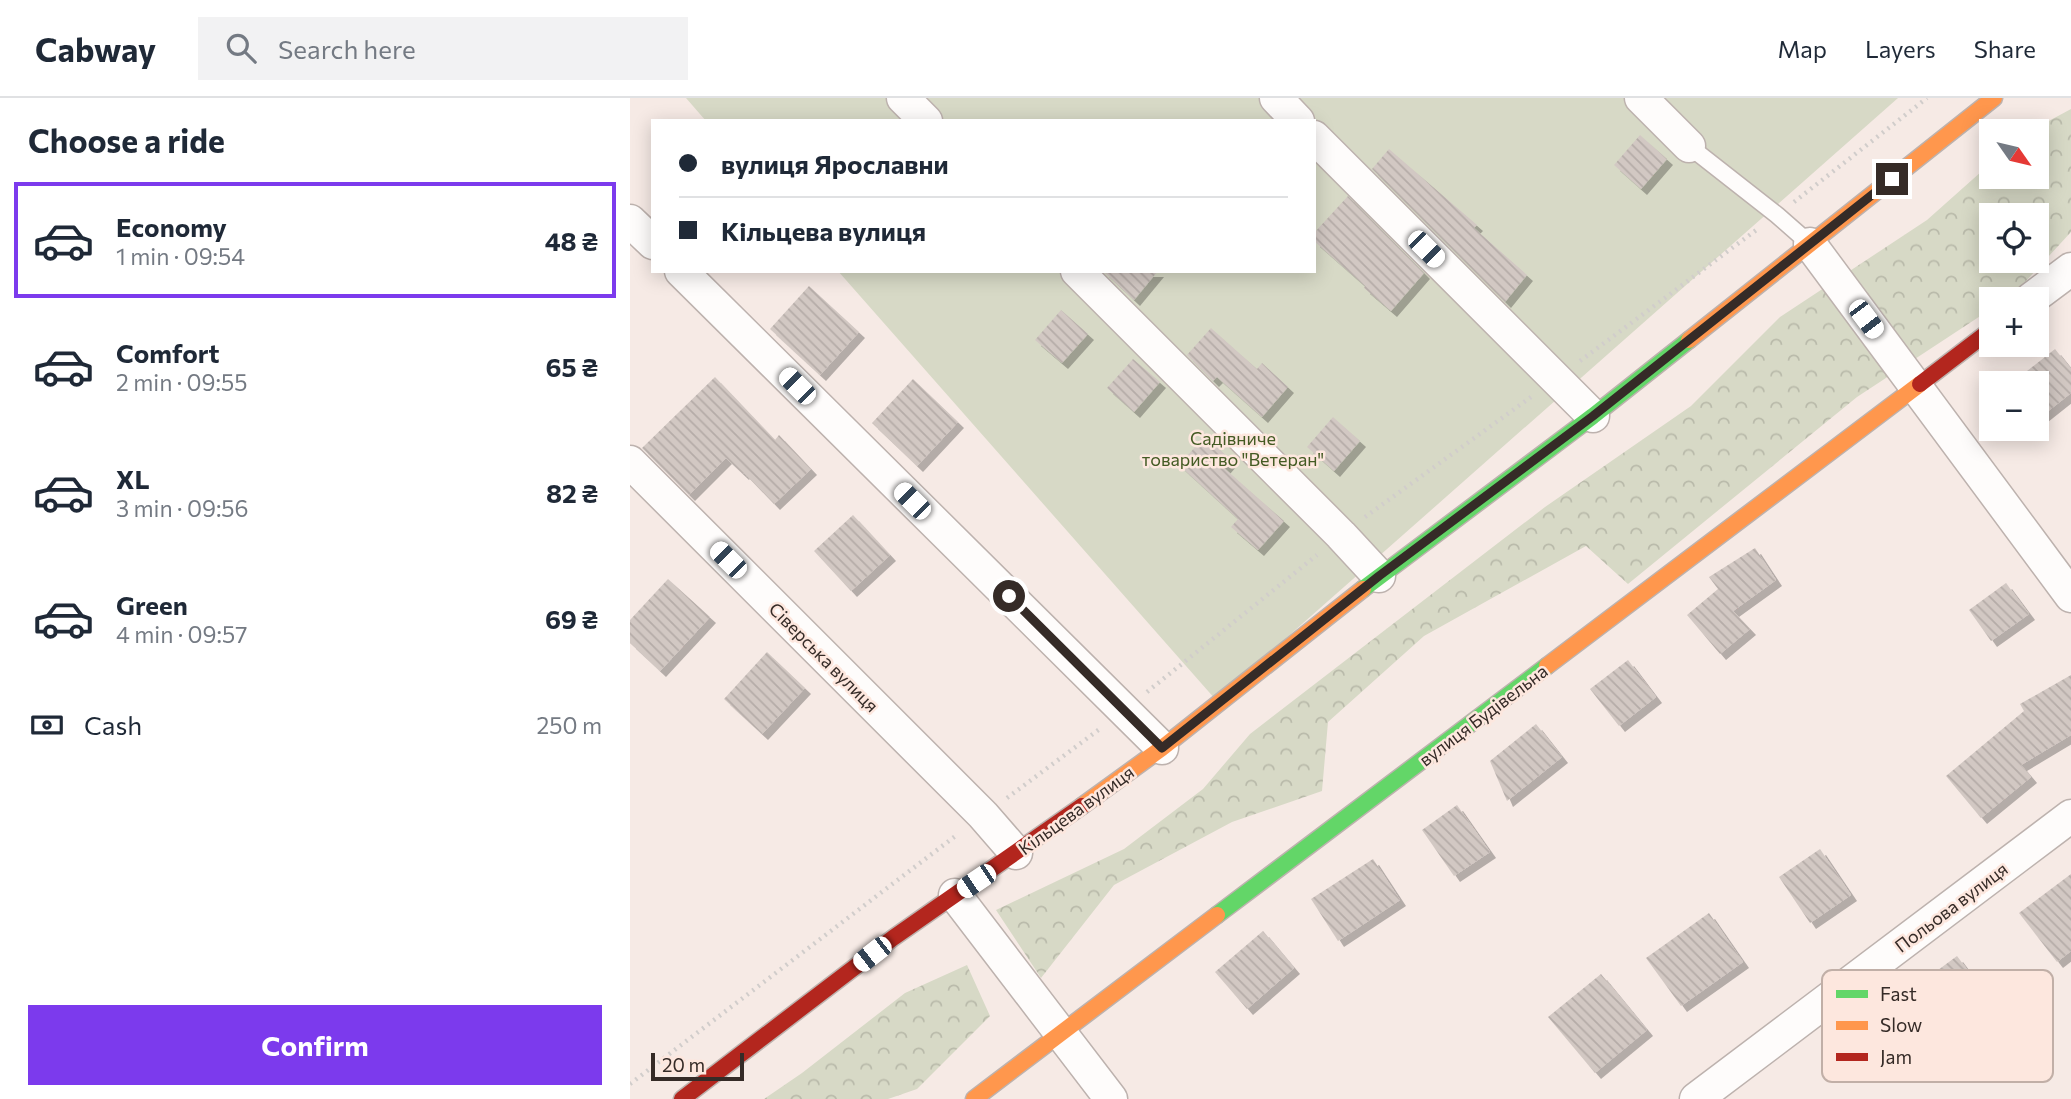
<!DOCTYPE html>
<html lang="en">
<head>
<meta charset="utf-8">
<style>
	body { margin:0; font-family:Commissioner,sans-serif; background:#f2f2f3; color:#1f2937; height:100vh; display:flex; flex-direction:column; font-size:26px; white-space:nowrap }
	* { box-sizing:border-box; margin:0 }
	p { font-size:23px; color:#747a83 }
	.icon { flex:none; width:38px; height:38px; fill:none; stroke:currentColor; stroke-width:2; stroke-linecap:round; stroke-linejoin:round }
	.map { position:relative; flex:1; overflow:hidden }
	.details { display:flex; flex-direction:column; background:#fff; width:630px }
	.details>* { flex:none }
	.banner { position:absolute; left:21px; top:21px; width:665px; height:154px; border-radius:0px; box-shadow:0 4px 18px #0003; display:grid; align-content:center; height:154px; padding:0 28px; background:#fff }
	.needle { width:46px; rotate:124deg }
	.controls { position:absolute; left:1349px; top:21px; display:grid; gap:14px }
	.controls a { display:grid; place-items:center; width:70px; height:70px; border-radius:0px; background:#fff; box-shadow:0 4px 18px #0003; font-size:35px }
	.scale { position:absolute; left:21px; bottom:18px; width:93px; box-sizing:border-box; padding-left:7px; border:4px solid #352b27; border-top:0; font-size:19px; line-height:24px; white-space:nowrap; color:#352b27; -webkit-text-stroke:5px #fde7de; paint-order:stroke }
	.end { position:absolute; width:32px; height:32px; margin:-16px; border:9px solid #352b27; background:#fff; box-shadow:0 0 0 4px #fff }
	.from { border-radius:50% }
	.car { position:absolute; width:21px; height:42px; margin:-21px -10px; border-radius:9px; box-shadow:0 0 5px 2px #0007; background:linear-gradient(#fff 24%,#345 0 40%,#fff 0 76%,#345 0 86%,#fff 0) }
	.banner b { display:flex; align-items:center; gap:24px; height:66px; font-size:26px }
	.banner b+b { border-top:2px solid #e0e1e3 }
	.banner i { width:18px; height:18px; background:#1f2937 }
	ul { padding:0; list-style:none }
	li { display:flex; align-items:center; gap:21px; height:116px; margin:0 14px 10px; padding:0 14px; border:4px solid transparent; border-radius:0px }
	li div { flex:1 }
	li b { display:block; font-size:26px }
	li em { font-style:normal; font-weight:700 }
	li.selected { border-color:#7c3aed }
	li>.icon { width:63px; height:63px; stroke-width:1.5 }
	h2 { padding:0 28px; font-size:32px; line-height:84px }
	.pay { display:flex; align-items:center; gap:18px; height:77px; padding:0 28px; font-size:26px }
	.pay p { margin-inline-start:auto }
	.action { display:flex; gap:14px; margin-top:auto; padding:14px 28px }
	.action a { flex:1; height:80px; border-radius:0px; background:#7c3aed; color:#fff; font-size:28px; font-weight:700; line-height:80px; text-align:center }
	header { display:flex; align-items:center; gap:42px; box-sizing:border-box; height:98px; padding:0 35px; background:#fff; border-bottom:2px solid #e0e1e3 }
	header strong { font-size:33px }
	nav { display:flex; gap:38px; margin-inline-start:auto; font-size:24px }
	.search { width:490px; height:63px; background:#f2f2f3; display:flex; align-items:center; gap:18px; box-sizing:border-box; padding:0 24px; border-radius:0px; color:#747a83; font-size:26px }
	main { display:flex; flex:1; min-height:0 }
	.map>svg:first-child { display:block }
	.green { fill:#d7d9c6 }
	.forest { fill:url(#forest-crowns); fill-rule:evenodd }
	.building { fill:url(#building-back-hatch); filter:url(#shadow) }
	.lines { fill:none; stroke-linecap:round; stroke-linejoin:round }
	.lane-casing { stroke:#bdb2ae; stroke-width:19 }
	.street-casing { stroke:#bdb2ae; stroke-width:35 }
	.fast-casing { stroke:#bdb2ae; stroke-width:19 }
	.slow-casing { stroke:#bdb2ae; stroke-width:19 }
	.jam-casing { stroke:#bdb2ae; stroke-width:19 }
	.path { stroke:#d1cdcb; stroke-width:4.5; stroke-dasharray:2 5; stroke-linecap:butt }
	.lane { stroke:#fefcfb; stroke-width:16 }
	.street { stroke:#fefcfb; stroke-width:32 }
	.fast { stroke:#63d668; stroke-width:16 }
	.slow { stroke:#ff974d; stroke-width:16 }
	.jam { stroke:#b3261e; stroke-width:16 }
	.route { stroke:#352b27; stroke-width:9 }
	.labels { text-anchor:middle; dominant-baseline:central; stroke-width:5; stroke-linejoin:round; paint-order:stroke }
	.park-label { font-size:18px; fill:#445b24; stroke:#fde7de }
	.street-label { font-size:18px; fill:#352b27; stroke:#fde7de }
	.key { fill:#fde7de; stroke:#c1afa7; stroke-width:2 }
	.key-label { font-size:19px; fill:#352b27 }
</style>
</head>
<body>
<header>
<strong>Cabway</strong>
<div class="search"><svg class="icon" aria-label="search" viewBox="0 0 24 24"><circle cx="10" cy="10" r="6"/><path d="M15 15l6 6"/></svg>Search here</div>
<nav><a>Map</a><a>Layers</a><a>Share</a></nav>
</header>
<main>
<section class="details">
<h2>Choose a ride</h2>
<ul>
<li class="selected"><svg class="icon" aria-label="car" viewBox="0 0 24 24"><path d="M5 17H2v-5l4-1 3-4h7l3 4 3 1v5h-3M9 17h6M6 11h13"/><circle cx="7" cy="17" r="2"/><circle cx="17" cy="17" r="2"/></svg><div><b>Economy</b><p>1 min · 09:54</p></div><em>48 ₴</em></li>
<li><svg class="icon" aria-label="car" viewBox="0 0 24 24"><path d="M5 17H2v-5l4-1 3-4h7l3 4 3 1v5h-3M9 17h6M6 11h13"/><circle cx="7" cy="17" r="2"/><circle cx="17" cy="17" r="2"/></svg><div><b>Comfort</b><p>2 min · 09:55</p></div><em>65 ₴</em></li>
<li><svg class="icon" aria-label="car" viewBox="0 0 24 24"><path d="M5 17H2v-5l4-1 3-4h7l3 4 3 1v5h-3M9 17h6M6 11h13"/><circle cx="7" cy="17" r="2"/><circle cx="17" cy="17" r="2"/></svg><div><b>XL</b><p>3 min · 09:56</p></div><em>82 ₴</em></li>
<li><svg class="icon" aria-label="car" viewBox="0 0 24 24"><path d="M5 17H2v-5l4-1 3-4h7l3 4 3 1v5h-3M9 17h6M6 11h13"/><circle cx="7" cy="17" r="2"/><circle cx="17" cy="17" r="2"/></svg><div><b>Green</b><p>4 min · 09:57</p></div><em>69 ₴</em></li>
</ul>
<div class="pay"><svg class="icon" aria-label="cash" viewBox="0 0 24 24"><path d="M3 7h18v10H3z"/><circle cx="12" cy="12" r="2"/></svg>Cash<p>250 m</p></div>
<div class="action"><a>Confirm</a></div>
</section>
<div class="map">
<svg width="1441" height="1001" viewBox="0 0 1441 1001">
	<defs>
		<pattern id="forest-crowns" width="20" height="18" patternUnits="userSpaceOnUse" patternTransform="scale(1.75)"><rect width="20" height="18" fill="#d7d9c6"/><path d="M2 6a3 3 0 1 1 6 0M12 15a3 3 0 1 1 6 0" fill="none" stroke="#b9baaa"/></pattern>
		<pattern id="building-back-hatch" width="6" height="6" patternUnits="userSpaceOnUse" patternTransform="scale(1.75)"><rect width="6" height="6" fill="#d2c8c3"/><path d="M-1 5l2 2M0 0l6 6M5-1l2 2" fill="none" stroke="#b5aca8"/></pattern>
		<filter id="shadow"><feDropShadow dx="6" dy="6" stdDeviation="0" flood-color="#0004"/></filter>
	</defs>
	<rect width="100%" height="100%" fill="#f6eae5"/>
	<path class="green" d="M56,0H1268L586,602L208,173H684V23H76Z"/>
	<g class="forest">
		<path d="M1441,11V134L1383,197L1376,201H1362L1361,211L1227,299L998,486L956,448L794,538L698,624L692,693L602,724L484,787L411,880L366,812L494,751L573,691L620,636L915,409L1061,308L1150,219L1297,122L1361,65L1362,79H1407V33H1400ZM1362,117H1407V163H1362Z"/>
		<path d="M337,867L360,918L287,991L258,1001H134L172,975L275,895Z"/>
	</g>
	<g class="building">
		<path d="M1010,37L1037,61L1011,91L984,67Z"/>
		<path d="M759,51L847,127L844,130L897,177L875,204L742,71Z"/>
		<path d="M718,98L794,175L761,213L734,190L735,188L684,143V135Z"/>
		<path d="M473,173H528L504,202Z"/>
		<path d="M179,188L229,234L190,277L140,231Z"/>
		<path d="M431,212L458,236L432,265L405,242Z"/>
		<path d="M581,230L627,271L632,265L658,289L632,319L587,279L583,283L557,257Z"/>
		<path d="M1425,251L1441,271V295L1407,322V285H1382Z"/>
		<path d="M503,261L530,284L504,314L477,290Z"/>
		<path d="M85,279L145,342L149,337L181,371L144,406L114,375L113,376L96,360L59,397L12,350Z"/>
		<path d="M283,281L328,324L287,368L242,325Z"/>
		<path d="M703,319L730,343L704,373L677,349Z"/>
		<path d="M575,338L601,362L594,370L654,423L628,452L601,429L608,421L549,367Z"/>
		<path d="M223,417L260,457L221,493L184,453Z"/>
		<path d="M1125,450L1146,482L1103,513L1120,531L1090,556L1057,517L1088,491L1079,479Z"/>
		<path d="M38,481L80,519L30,573L0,545V522Z"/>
		<path d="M1376,485L1399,516L1361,543L1339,512Z"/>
		<path d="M137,554L175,590L132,636L94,601Z"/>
		<path d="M998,562L1026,599L989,628L960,591Z"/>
		<path d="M1441,577V637L1391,667L1401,679L1351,720L1316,678L1394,613L1390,606Z"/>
		<path d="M906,626L932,659L877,703L860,663Z"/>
		<path d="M827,707L860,754L824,778L792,732Z"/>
		<path d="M1190,751L1221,797L1180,825L1149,779Z"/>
		<path d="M743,761L770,802L708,843L681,801Z"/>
		<path d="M1441,776V853L1427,864L1389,815Z"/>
		<path d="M1079,815L1113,864L1051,908L1016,860Z"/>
		<path d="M633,833L664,870L617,911L585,874Z"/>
		<path d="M1327,858L1363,906L1321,937L1285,889Z"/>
		<path d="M971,876L1017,932L965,975L918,919Z"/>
	</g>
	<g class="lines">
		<g class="lane-casing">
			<path id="lane" d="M1059,48L1147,117L1180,146"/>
		</g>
		<g class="street-casing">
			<g id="street">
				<path d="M273,0L296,23"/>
				<path d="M646,0L668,23"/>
				<path d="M1011,0L1059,48"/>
				<path d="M684,39L963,318"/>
				<path d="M0,123L23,145"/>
				<path d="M1180,146L1441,498"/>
				<path d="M51,173L532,650"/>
				<path d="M447,173L711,437L749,478"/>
				<path d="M1401,201L1441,171"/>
				<path d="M0,364L353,717L386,755"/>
				<path d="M325,797L481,1001"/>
				<path d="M1066,1001L1441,718"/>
			</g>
		</g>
		<g class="fast-casing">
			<g id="fast">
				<path d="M733,491L963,318L1059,242"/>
				<path d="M587,817L917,568"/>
			</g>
		</g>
		<g class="slow-casing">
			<g id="slow">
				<path d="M1059,242L1364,0"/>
				<path d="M917,568L1290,286"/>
				<path d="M452,708L532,650L733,491"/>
				<path d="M344,1001L587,817"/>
			</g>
		</g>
		<g class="jam-casing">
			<g id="jam">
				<path d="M1290,286L1362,231"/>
				<path d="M52,1001L263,840L452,708"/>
			</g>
		</g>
		<g class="path">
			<path d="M1164,104L1297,0"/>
			<path d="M950,263L1129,130"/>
			<path d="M735,419L901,299"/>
			<path d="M517,594L687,457"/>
			<path d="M377,700L471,630"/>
			<path d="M0,986L328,736"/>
		</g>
		<use href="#lane" class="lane"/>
		<use href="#street" class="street"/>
		<use href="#fast" class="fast"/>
		<use href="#slow" class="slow"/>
		<use href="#jam" class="jam"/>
	</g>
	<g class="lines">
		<path class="route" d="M379,498L532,650L749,478L963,318L1262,81"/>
	</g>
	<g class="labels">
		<g class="park-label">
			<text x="603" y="340">Садівниче<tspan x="603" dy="21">товариство "Ветеран"</tspan></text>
		</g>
		<g class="street-label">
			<text transform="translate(194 559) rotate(45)">Сіверська вулиця</text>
			<text transform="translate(853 617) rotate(-37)">вулиця Будівельна</text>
			<text transform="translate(446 712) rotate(-36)">Кільцева вулиця</text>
			<text transform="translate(1321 809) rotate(-37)">Польова вулиця</text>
		</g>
	</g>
	<rect x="1192" y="872" width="231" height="112" rx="10" class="key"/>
	<rect x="1206" y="892" width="32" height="8" fill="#63d668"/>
	<rect x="1206" y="923" width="32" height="9" fill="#ff974d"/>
	<rect x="1206" y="955" width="32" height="8" fill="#b3261e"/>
	<g class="key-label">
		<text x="1250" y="903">Fast</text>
		<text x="1250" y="934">Slow</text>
		<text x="1250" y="966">Jam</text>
	</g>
</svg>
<div class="controls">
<a><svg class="needle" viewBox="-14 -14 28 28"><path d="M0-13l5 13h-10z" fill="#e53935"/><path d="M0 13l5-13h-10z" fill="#747a83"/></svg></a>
<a><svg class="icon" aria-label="locate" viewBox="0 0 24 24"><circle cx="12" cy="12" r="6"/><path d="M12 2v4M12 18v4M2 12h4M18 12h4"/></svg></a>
<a>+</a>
<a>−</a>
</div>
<div class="scale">20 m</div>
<i class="end from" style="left:379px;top:498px"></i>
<i class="end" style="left:1262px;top:81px"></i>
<i class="car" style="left:796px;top:151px;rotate:135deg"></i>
<i class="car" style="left:1236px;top:221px;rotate:143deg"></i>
<i class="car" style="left:167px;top:288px;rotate:315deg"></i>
<i class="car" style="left:282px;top:403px;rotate:315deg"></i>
<i class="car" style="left:98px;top:462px;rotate:315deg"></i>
<i class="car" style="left:346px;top:783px;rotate:236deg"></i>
<i class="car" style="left:242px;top:856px;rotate:232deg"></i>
<div class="banner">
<b><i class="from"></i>вулиця Ярославни</b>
<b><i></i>Кільцева вулиця</b>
</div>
</div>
</main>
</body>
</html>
